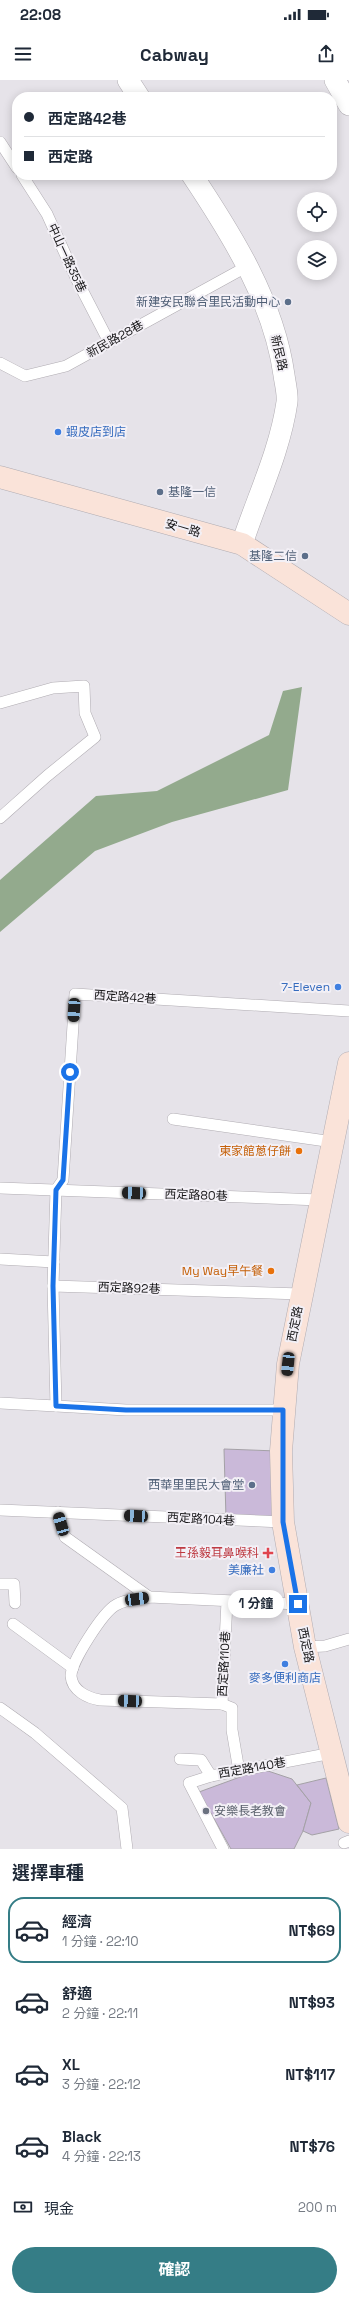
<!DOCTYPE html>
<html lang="zh-TW">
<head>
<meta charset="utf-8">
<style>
	body { margin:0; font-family:"Space Grotesk","Noto Sans TC",sans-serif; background:#f2f2f3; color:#1f2937; height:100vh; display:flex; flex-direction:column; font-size:15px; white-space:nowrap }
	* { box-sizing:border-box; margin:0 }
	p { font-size:13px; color:#747a83 }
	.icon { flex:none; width:22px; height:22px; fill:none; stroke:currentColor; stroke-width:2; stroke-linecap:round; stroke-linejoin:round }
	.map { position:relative; height:1769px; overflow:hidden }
	.details { display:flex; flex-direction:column; background:#fff; flex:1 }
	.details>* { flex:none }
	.guide { position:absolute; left:12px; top:12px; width:325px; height:88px; border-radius:16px; box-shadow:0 2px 10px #0003; display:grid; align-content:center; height:88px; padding:0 12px; background:#fff }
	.tools { position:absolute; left:297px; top:112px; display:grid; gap:8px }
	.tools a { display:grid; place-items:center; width:40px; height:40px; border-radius:50%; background:#fff; box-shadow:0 2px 10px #0003; font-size:20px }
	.end { position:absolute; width:18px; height:18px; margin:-9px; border:5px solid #1a73e8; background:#fff; box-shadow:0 0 0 2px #fff }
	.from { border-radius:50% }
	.bubble { position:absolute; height:28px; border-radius:14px; background:#fff; box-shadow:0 2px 10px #0003; font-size:13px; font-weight:700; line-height:28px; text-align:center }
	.car { position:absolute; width:12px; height:24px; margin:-12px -6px; border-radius:5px; box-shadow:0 0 3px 1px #0007; background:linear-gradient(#222 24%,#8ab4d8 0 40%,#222 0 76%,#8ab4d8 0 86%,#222 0) }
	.guide b { display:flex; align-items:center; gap:14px; height:38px; font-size:15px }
	.guide b+b { border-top:1px solid #e0e1e3 }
	.guide i { width:10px; height:10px; background:#1f2937 }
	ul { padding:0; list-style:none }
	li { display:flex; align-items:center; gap:12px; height:66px; margin:0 8px 6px; padding:0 4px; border:2px solid transparent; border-radius:16px }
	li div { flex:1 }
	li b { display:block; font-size:15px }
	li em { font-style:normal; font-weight:700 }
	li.current { border-color:#357d86 }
	li>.icon { width:36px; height:36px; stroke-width:1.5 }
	h2 { padding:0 12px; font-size:18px; line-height:48px }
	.pay { display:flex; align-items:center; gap:10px; height:44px; padding:0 12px; font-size:15px }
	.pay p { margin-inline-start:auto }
	.button { display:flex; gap:8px; margin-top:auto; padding:8px 12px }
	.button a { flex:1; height:46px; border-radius:24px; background:#357d86; color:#fff; font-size:16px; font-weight:700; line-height:46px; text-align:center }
	.status { display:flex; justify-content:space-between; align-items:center; height:28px; padding:0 20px; background:#fff; direction:ltr }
	.status svg { height:11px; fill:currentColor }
	header { display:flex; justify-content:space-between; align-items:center; height:52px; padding:0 12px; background:#fff; font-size:18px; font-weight:700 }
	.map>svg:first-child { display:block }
	.forest { fill:#93aa8d }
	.building { fill:#cab9d9; stroke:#a4a1a6 }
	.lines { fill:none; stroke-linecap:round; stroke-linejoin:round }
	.lane-casing { stroke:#b0acb2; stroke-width:12 }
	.street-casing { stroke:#b0acb2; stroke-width:22 }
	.secondary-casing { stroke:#b0acb2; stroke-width:23 }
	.lane { stroke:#fff; stroke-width:11 }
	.street { stroke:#fff; stroke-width:21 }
	.secondary { stroke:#fae3d9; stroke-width:22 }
	.route { stroke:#1a73e8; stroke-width:5 }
	.service-dot { fill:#5c6f8a; stroke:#f3f0f6; stroke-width:1.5 }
	.shop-dot { fill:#3f7fe0; stroke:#f3f0f6; stroke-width:1.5 }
	.food-dot { fill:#e8710a; stroke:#f3f0f6; stroke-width:1.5 }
	.health-dot { fill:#e0444e; stroke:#f3f0f6; stroke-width:1.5 }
	.worship-dot { fill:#6b7280; stroke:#f3f0f6; stroke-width:1.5 }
	.labels { text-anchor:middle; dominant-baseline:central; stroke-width:4; stroke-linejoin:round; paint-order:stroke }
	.street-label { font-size:12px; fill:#161517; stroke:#f3f0f6 }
	.service-label { font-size:12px; fill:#4e5e75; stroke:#f3f0f6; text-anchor:end }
	.shop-label { font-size:12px; fill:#366cbe; stroke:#f3f0f6; text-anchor:end }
	.food-label { font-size:12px; fill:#c56008; stroke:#f3f0f6; text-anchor:end }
	.health-label { font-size:12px; fill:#be3a42; stroke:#f3f0f6; text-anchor:end }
	.worship-label { font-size:12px; fill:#5b616d; stroke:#f3f0f6; text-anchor:start }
</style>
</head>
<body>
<div class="status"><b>22:08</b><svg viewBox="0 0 49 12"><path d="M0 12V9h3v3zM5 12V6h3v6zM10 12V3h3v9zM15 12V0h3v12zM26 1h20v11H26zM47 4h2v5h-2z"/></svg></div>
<header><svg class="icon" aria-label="menu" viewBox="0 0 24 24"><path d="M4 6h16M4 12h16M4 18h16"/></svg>Cabway<svg class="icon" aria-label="share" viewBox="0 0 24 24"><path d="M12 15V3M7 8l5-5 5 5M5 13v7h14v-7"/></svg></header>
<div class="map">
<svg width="349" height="1769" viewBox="0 0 349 1769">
	<rect width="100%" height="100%" fill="#e6e3e9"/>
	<path class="forest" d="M302,607L288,710L172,742L95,771L0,852V800L96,716L157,711L269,655L283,611Z"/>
	<g class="building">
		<path d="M224,1369L277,1371L279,1441L226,1438Z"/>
		<path d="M262,1689L292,1699L311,1723L303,1751L294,1769H231L199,1712Z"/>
		<path d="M326,1698L339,1749L312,1755L303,1751L311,1723L297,1705Z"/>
	</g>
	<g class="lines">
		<g class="lane-casing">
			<g id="lane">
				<path d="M0,62L17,88"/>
				<path d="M22,95L47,134L77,200L109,262"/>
				<path d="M0,283L25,296L66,286L246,187"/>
				<path d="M0,623L53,608L84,606L85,633L95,657L47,696L0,738"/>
				<path d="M173,1039L333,1062"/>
				<path d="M0,1108L320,1120"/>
				<path d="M56,1110L63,1100L75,914L349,931"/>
				<path d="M56,1110L53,1206L56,1326L126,1330H283"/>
				<path d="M0,1179L54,1182"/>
				<path d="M53,1206L301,1214"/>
				<path d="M0,1323L56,1326"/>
				<path d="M0,1430L283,1442"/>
				<path d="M58,1432L65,1457L149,1517"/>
				<path d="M0,1504H14L15,1523"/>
				<path d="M227,1521L222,1624L100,1620C88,1618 72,1611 71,1596C71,1582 103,1532 116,1525C126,1519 138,1519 149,1517L298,1524"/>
				<path d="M13,1544L73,1588"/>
				<path d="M305,1567L325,1566L349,1559"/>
				<path d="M222,1624L232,1628V1650L239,1691"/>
				<path d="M0,1628L35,1653L122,1728L127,1769"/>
				<path d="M180,1679L201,1680L211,1696L332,1673"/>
				<path d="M211,1696L189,1703L223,1769"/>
				<path d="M344,1763L349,1761"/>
			</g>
		</g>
		<g class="street-casing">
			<g id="street">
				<path d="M128,0L139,17"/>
				<path d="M335,0L349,25"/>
				<path d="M192,95C232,155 274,222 284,295C285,303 288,314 287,322C280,371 257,418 242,464"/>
			</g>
		</g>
		<g class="secondary-casing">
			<g id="secondary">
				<path d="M0,397L242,464L349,534"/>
				<path d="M349,983L288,1284L281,1371L283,1442L305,1567L349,1742"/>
			</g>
		</g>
		<use href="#lane" class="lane"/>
		<use href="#street" class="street"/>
		<use href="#secondary" class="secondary"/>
	</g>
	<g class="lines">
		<path class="route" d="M70,992L63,1100L56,1110L53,1206L56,1326L126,1330H283V1442L298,1524"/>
	</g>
	<g class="service-dot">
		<circle cx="288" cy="222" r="4"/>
		<circle cx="160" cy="412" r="4"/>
		<circle cx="305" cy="476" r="4"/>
		<circle cx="252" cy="1405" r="4"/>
	</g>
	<g class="shop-dot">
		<circle cx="58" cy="352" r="4"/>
		<circle cx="338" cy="907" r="4"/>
		<circle cx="272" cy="1490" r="4"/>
		<circle cx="285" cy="1584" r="4"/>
	</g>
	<g class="food-dot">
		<circle cx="299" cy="1071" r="4"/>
		<circle cx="271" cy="1191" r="4"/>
	</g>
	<path class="health-dot" d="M266 1467h4v4h4v4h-4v4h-4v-4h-4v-4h4z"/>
	<circle class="worship-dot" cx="206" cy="1731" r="4"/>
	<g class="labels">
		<g class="street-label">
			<text transform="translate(67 178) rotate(65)">中山一路35巷</text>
			<text transform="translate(115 259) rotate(-29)">新民路28巷</text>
			<text transform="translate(279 273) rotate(77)">新民路</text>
			<text transform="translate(183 448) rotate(16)">安一路</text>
			<text transform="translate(125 917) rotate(4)">西定路42巷</text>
			<text transform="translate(196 1115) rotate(2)">西定路80巷</text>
			<text transform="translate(129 1208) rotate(2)">西定路92巷</text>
			<text transform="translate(295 1244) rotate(-79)">西定路</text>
			<text transform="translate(201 1439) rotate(3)">西定路104巷</text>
			<text transform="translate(306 1565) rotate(78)">西定路</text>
			<text transform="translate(224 1584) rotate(-87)">西定路110巷</text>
			<text transform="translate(252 1688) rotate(-10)">西定路140巷</text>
		</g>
		<g class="service-label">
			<text x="280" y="222">新建安民聯合里民活動中心</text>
			<text x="168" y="412" text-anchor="start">基隆一信</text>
			<text x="297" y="476">基隆二信</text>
			<text x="244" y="1405">西華里里民大會堂</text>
		</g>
		<g class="shop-label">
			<text x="66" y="352" text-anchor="start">蝦皮店到店</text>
			<text x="330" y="907">7-Eleven</text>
			<text x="264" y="1490">美廉社</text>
			<text x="285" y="1598" text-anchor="middle">麥多便利商店</text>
		</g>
		<g class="food-label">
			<text x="291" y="1071">東家館蔥仔餅</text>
			<text x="263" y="1191">My Way早午餐</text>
		</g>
		<g class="health-label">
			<text x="259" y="1473">王孫毅耳鼻喉科</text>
		</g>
		<g class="worship-label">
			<text x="214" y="1731">安樂長老教會</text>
		</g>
	</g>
</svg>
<div class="tools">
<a><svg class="icon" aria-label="locate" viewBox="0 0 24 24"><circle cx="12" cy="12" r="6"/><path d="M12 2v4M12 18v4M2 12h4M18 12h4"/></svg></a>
<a><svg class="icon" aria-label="layers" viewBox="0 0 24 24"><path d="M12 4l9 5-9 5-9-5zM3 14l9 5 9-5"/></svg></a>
</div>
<i class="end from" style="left:70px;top:992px"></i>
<i class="end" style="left:298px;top:1524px"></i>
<div class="bubble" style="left:228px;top:1510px;width:56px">1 分鐘</div>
<i class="car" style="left:74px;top:930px;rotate:183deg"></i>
<i class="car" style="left:134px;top:1113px;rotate:272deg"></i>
<i class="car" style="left:288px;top:1284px;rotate:186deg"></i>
<i class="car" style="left:136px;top:1436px;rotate:273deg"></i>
<i class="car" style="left:61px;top:1444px;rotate:344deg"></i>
<i class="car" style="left:137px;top:1519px;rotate:82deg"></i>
<i class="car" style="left:130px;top:1621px;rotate:272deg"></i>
<div class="guide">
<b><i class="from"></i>西定路42巷</b>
<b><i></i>西定路</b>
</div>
</div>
<section class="details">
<h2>選擇車種</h2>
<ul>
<li class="current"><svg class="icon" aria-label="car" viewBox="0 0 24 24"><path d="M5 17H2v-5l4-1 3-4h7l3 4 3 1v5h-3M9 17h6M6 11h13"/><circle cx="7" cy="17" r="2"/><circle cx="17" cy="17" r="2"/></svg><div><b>經濟</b><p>1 分鐘 · 22:10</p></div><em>NT$69</em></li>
<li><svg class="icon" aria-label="car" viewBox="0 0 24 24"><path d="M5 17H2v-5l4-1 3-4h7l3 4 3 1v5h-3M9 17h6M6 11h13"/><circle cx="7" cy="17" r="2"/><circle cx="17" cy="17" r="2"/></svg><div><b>舒適</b><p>2 分鐘 · 22:11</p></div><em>NT$93</em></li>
<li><svg class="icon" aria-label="car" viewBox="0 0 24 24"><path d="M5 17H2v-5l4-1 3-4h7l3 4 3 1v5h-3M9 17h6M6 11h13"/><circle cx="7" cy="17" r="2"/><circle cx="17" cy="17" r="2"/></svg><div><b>XL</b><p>3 分鐘 · 22:12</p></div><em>NT$117</em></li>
<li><svg class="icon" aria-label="car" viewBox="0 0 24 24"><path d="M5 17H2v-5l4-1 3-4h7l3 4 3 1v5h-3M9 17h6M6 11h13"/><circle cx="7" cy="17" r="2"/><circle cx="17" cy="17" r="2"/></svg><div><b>Black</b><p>4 分鐘 · 22:13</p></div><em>NT$76</em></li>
</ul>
<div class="pay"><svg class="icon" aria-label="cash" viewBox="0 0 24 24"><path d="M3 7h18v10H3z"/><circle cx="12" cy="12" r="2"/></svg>現金<p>200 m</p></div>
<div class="button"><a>確認</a></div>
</section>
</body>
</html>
